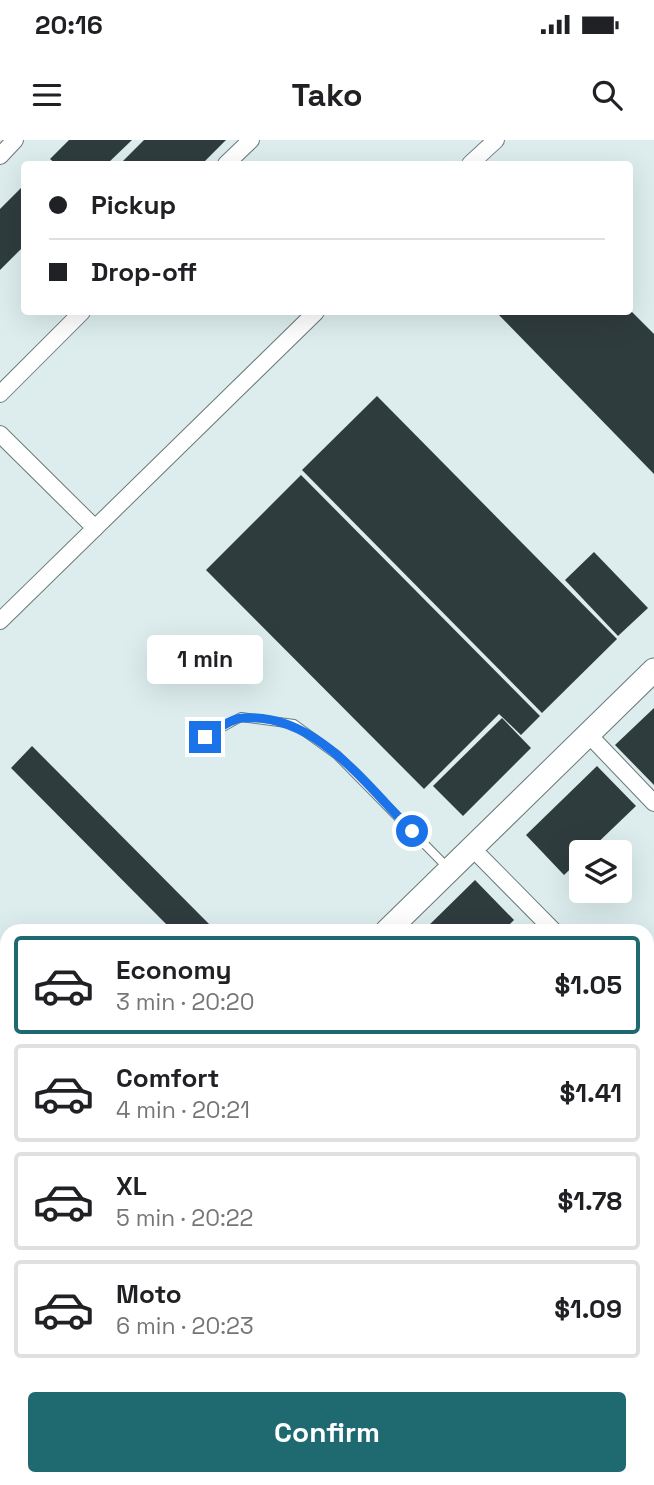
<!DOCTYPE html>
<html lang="en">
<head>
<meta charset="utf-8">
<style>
	body { margin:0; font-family:"Space Grotesk",sans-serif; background:#f6f6f6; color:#202124; height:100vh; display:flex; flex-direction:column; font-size:26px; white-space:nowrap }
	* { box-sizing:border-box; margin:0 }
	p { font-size:23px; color:#757577 }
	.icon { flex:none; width:38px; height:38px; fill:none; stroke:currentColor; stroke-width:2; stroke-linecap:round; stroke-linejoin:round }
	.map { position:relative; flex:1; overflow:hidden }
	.side { position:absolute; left:0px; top:784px; width:654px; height:562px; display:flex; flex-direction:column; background:#fff; border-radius:21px 21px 0 0; box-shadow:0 7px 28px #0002 }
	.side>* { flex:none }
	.banner { position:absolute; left:21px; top:21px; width:612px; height:154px; border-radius:7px; box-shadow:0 7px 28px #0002; display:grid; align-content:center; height:154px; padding:0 28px; background:#fff }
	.buttons { position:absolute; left:569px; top:700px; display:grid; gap:14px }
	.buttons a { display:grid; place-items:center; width:63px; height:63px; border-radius:7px; background:#fff; box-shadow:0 7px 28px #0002; font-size:35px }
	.end { position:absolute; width:32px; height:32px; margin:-16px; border:9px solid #1a73e8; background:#fff; box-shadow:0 0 0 4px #fff }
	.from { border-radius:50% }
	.bubble { position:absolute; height:49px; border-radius:7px; background:#fff; box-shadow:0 7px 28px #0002; font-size:23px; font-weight:800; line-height:49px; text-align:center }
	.banner b { display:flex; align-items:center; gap:24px; height:66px; font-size:26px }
	.banner b+b { border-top:2px solid #e0e0e0 }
	.banner i { width:18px; height:18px; background:#202124 }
	ul { padding:12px 0 0; list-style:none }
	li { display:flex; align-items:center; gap:21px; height:98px; margin:0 14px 10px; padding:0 14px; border:4px solid #e0e0e0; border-radius:7px }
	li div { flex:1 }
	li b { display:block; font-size:26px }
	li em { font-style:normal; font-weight:800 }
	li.selected { border-color:#1e6a70 }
	li>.icon { width:63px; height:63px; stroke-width:1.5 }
	.button { display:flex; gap:14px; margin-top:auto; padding:14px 28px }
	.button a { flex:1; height:80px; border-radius:7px; background:#1e6a70; color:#fff; font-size:28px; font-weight:800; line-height:80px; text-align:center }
	.status { display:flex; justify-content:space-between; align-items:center; height:49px; padding:0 35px; background:#fff; direction:ltr }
	.status svg { height:19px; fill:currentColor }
	header { display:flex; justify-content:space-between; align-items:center; height:91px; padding:0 28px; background:#fff; font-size:32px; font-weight:800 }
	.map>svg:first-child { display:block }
	.building { fill:#2f3c3d }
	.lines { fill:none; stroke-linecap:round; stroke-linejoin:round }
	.lane-casing { stroke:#6a797a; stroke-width:10 }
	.street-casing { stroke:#6a797a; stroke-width:18 }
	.secondary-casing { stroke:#6a797a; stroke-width:25 }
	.lane { stroke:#fff; stroke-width:8 }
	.street { stroke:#fff; stroke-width:16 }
	.secondary { stroke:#fff; stroke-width:23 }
	.route { stroke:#1a73e8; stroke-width:9 }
</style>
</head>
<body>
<div class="status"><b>20:16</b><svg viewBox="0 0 49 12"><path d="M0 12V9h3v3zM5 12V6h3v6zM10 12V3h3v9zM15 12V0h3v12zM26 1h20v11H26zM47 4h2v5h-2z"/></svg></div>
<header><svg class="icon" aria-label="menu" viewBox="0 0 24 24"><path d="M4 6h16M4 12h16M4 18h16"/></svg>Tako<svg class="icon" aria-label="search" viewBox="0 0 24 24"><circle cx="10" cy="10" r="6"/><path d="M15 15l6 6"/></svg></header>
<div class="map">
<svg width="654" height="1345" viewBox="0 0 654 1345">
	<rect width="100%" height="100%" fill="#ddedee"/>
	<g class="building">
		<path d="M69,0H132L107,24H56L50,19Z"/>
		<path d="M144,0H226L202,24H125L122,22Z"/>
		<path d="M24,45V106L0,130V69Z"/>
		<path d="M496,172H632L654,194V334Z"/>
		<path d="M377,256L617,499L542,573L302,330Z"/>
		<path d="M301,335L540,576L521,595L499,574L424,649L206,430Z"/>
		<path d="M594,412L648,468L618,496L565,440Z"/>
		<path d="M654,568V645L615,605Z"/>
		<path d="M502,578L531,608L463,676L433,646Z"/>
		<path d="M32,606L216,791H173L11,628Z"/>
		<path d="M597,626L636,666L588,712H581V719L564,735L526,695Z"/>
		<path d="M475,740L514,780L503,791H423Z"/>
		<path d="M0,895L7,898V958L0,955Z"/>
		<path d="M0,990L7,995V1025L0,1035Z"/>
		<path d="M648,1132L654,1138V1159L648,1165Z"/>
		<path d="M7,1200V1278L0,1285V1207Z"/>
		<path d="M7,1289V1321L0,1314V1296Z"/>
		<path d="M24,1339H193L199,1345H30Z"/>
		<path d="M389,1339H407L413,1345H382Z"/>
	</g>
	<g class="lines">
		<g class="lane-casing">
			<g id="lane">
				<path d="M205,597L241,577L294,584L337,615L447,727"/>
				<path d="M648,1289L654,1282"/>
				<path d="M636,1339L643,1345"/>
				<path d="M589,1345L595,1339"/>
			</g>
		</g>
		<g class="street-casing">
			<g id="street">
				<path d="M0,16L15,0"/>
				<path d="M226,24L251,0"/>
				<path d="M470,24L496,0"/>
				<path d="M0,254L82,172"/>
				<path d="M0,294L95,388"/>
				<path d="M0,481L316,172"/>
				<path d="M588,594L654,663"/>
				<path d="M472,708L554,791"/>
				<path d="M0,854L7,857"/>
				<path d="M648,885L654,891"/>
				<path d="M0,1081L7,1087"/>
				<path d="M648,1103L654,1110"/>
				<path d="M648,1199L654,1192"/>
				<path d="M0,1338L7,1345"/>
				<path d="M214,1339L220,1345"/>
				<path d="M428,1339L434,1345"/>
				<path d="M498,1345L504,1339"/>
			</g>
		</g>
		<g class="secondary-casing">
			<g id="secondary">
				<path d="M387,791L654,530"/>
				<path d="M0,1169L7,1162"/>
			</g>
		</g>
		<use href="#lane" class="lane"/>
		<use href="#street" class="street"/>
		<use href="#secondary" class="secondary"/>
	</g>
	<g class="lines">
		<path class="route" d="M205,597C215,591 231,578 243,578C316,573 366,645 412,691"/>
	</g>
</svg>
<div class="buttons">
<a><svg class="icon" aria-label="layers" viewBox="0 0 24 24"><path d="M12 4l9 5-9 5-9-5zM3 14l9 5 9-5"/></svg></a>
</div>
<i class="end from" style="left:412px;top:691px"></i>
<i class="end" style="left:205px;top:597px"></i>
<div class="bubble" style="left:147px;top:495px;width:116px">1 min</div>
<div class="banner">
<b><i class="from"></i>Pickup</b>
<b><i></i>Drop-off</b>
</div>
<section class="side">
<ul>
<li class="selected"><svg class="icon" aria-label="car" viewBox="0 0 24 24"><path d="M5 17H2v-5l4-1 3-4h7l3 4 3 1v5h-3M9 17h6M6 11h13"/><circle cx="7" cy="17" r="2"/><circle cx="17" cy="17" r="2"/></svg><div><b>Economy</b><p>3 min · 20:20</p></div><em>$1.05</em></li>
<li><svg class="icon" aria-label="car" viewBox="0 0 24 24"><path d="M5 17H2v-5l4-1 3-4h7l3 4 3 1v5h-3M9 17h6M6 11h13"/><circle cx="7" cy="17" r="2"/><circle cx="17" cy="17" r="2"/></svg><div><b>Comfort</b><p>4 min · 20:21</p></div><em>$1.41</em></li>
<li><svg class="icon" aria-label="car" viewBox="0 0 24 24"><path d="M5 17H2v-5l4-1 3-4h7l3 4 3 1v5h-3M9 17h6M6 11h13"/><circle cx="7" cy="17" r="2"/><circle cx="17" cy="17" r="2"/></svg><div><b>XL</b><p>5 min · 20:22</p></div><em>$1.78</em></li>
<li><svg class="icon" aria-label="car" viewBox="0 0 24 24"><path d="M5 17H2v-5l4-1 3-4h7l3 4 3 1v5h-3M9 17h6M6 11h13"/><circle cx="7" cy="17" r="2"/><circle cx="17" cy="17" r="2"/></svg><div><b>Moto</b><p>6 min · 20:23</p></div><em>$1.09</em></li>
</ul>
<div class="button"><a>Confirm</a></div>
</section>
</div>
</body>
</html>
